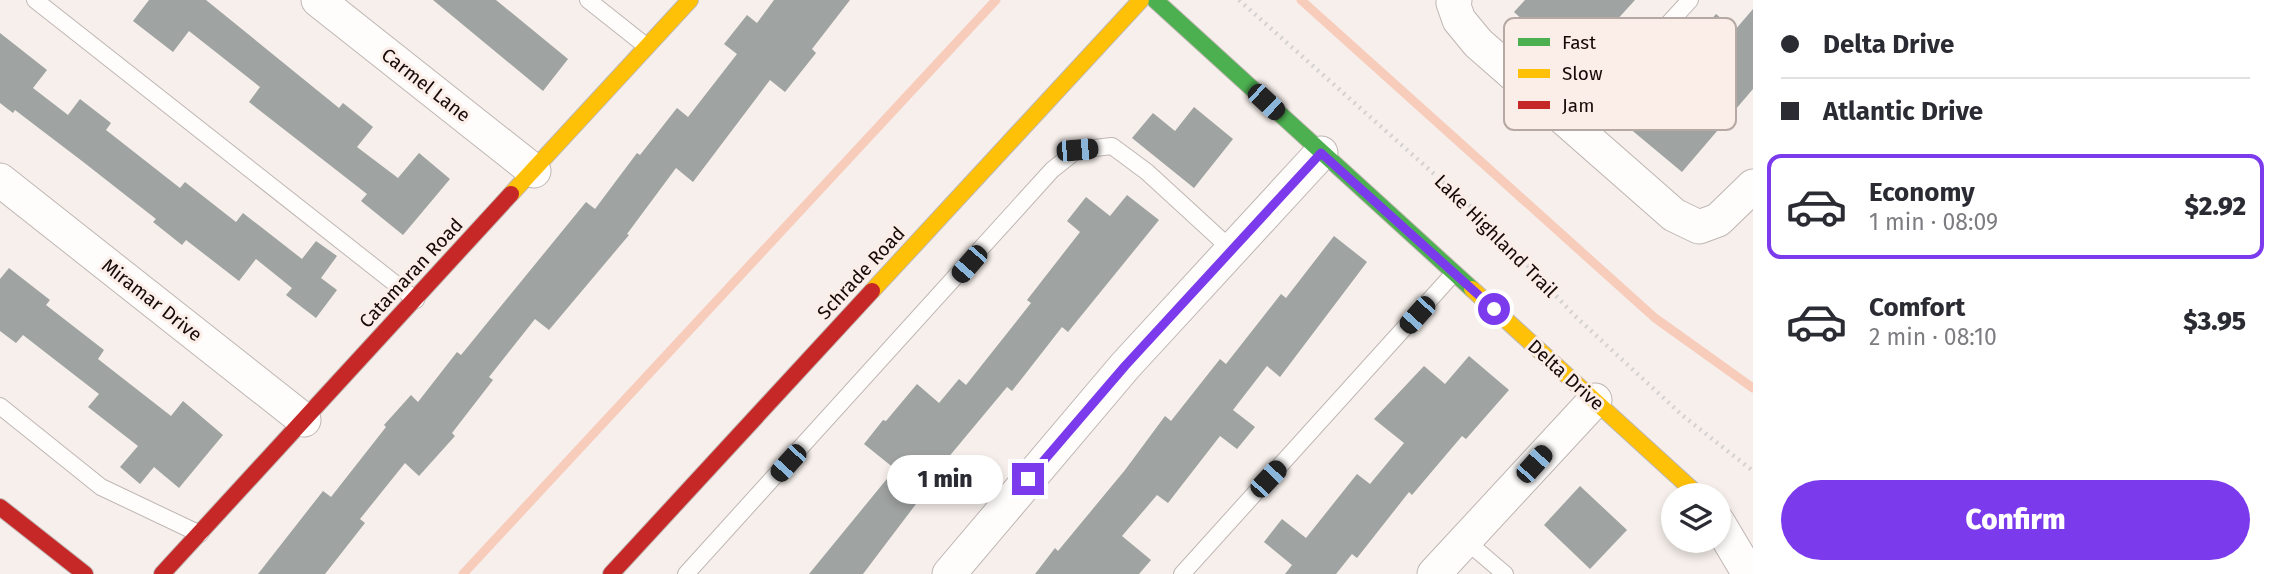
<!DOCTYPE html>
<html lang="en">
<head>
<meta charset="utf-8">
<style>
	body { margin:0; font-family:"Fira Sans",sans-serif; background:#f7f7f7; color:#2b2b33; height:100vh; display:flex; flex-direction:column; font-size:26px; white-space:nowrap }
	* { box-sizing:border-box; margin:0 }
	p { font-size:23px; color:#7c7c81 }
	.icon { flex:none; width:38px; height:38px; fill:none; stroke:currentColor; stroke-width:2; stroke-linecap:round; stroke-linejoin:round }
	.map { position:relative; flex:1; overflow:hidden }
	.sheet { display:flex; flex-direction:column; background:#fff; width:525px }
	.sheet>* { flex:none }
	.hud { display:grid; align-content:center; height:154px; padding:0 28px; background:#fff }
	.controls { position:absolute; left:1661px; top:483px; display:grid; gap:14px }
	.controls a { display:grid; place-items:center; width:70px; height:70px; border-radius:50%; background:#fff; box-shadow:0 4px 10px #0003; font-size:35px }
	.end { position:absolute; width:32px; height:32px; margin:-16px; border:9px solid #7c3aed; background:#fff; box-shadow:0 0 0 4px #fff }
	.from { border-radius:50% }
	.bubble { position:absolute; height:49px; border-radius:24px; background:#fff; box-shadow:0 4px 10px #0003; font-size:23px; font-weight:800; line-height:49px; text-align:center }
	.car { position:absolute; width:21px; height:42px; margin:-21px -10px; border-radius:9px; box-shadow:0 0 5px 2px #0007; background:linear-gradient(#222 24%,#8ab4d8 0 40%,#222 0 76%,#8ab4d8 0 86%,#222 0) }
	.hud b { display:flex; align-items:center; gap:24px; height:66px; font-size:26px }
	.hud b+b { border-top:2px solid #e1e1e2 }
	.hud i { width:18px; height:18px; background:#2b2b33 }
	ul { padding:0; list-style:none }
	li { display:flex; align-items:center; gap:21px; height:105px; margin:0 14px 10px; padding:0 14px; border:4px solid transparent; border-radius:14px }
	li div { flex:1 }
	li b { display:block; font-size:26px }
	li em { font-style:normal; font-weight:800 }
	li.current { border-color:#7c3aed }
	li>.icon { width:63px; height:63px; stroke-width:1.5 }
	.button { display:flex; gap:14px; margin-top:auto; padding:14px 28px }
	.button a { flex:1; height:80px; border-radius:42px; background:#7c3aed; color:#fff; font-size:28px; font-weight:800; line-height:80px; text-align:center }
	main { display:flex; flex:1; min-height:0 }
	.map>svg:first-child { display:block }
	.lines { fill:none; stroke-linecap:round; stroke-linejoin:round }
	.stream { stroke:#f7ccbb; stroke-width:9 }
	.building { fill:#9fa3a1 }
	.lane-casing { stroke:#bfb6b2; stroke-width:18 }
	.street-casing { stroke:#bfb6b2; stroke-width:35 }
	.fast-casing { stroke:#bfb6b2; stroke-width:18 }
	.slow-casing { stroke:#bfb6b2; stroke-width:18 }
	.jam-casing { stroke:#bfb6b2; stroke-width:18 }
	.path { stroke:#d4d1d1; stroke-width:4.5; stroke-dasharray:2 5; stroke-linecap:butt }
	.lane { stroke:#fefdfc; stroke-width:16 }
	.street { stroke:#fefdfc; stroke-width:33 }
	.fast { stroke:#4caf50; stroke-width:16 }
	.slow { stroke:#ffc107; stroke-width:16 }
	.jam { stroke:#c62828; stroke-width:16 }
	.route { stroke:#7c3aed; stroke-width:9 }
	.labels { text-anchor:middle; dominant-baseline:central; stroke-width:6; stroke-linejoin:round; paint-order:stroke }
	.street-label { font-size:19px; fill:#160a06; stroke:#fbede7 }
	.key { fill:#fbede7; stroke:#b6a9a4; stroke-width:2 }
	.key-label { font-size:19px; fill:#160a06 }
</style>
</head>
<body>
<main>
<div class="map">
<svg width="1753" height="574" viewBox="0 0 1753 574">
	<rect width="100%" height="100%" fill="#f6efeb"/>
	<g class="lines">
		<g class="stream">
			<path d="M1301,0L1655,318L1753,388"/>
			<path d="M463,574L996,0"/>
		</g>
	</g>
	<g class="building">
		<path d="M149,0H206L339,108L343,103L373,127L357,147L398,178L419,153L450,179L403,235L361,201L367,194L249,102L260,87L189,31L173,52L133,21Z"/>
		<path d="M433,0H496L568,59L543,91Z"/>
		<path d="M774,0H850L812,49L816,53L785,92L770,80L693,182L676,168L627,234L629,235L549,330L535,319L489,377L493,380L452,433L455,436L419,476L405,463L360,519L365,523L325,574H258L323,491L331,497L386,427L384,425L411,395L418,402L457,352L461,355L586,202L595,209L637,153L640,155L677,108L688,117L737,54L724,44L747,15L757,23Z"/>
		<path d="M1525,0H1635L1574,67L1514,12Z"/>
		<path d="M1753,9V89L1682,172L1616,117L1677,47L1683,52L1716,14L1735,30Z"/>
		<path d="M0,33L47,70L33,88L68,115L80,99L111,123L106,130L180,188L185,182L236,222L243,213L302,259L316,241L337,256L321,278L337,290L316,318L286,295L292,288L256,259L239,281L186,240L182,245L153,222L156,219L82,161L15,110L13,113L0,103Z"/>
		<path d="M1194,107L1233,139L1194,188L1132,138L1153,113L1175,131Z"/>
		<path d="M1127,195L1159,220L1068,332L1062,327L1012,391L1007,387L942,465L944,467L863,574H809L895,469L864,444L883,420L886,421L917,384L939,403L959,379L966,385L1031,303L1027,300L1080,232L1067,221L1086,197L1110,216Z"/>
		<path d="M1334,236L1367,262L1280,377L1267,366L1233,410L1255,427L1237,449L1220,436L1168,503L1157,495L1122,536L1151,560L1139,574H1035L1055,548L1058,551L1125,470L1165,416L1171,421L1220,359L1226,364L1281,294L1286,298Z"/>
		<path d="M9,268L50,300L46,305L104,350L98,359L171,416L183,401L223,435L179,488L154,467L140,484L120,467L138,446L88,407L99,394L23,335L16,343L0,331V279Z"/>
		<path d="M1469,356L1509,390L1466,439L1462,436L1412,495L1409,492L1357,558L1352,554L1336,574H1285L1292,565L1264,542L1282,519L1306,538L1357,474L1370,484L1404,443L1374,419L1424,366L1445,384Z"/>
		<path d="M1580,486L1627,530L1590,569L1544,525Z"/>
	</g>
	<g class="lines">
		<g class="lane-casing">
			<g id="lane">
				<path d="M35,0L416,300"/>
				<path d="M588,0L646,46"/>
				<path d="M1573,128L1690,0"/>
				<path d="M0,406L101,487L200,534"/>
				<path d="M1465,540L1505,574"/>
				<path d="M686,574L1052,170L1077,150L1112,146L1147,172L1232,250"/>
				<path d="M1182,574L1454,273"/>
			</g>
		</g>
		<g class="street-casing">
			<g id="street">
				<path d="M318,0L534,171"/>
				<path d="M1455,0L1453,3L1459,20L1478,43L1674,215L1699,227L1718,220L1753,186"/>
				<path d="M0,180L304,420"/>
				<path d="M1718,522L1749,574"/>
				<path d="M949,574L1125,366L1321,153"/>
				<path d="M1434,574L1595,400"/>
			</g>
		</g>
		<g class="fast-casing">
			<path id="fast" d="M1155,0L1472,289"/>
		</g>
		<g class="slow-casing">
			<g id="slow">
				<path d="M511,194L690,0"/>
				<path d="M1472,289L1698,495"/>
				<path d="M872,291L1141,0"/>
			</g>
		</g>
		<g class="jam-casing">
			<g id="jam">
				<path d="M0,507L85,574"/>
				<path d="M162,574L511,194"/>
				<path d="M611,574L872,291"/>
			</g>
		</g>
		<path class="path" d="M1239,0L1479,214L1575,316L1682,415L1753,471"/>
		<use href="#lane" class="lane"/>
		<use href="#street" class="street"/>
		<use href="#fast" class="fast"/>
		<use href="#slow" class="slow"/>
		<use href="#jam" class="jam"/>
	</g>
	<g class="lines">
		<path class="route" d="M1028,479L1125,366L1321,153L1494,309"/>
	</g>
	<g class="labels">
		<g class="street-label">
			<text transform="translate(426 85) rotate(38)">Carmel Lane</text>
			<text transform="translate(1496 236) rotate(45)">Lake Highland Trail</text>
			<text transform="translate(411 273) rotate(-47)">Catamaran Road</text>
			<text transform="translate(861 273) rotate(-47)">Schrade Road</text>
			<text transform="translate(152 300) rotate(38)">Miramar Drive</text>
			<text transform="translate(1566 375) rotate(42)">Delta Drive</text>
		</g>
	</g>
	<rect x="1504" y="18" width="232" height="112" rx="10" class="key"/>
	<rect x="1518" y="38" width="32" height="8" fill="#4caf50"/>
	<rect x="1518" y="69" width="32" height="9" fill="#ffc107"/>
	<rect x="1518" y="101" width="32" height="8" fill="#c62828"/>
	<g class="key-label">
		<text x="1562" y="49">Fast</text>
		<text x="1562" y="80">Slow</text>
		<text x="1562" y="112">Jam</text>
	</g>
</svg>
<div class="controls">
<a><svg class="icon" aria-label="layers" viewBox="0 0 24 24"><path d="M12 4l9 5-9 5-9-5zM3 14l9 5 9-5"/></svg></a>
</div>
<i class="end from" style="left:1494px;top:309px"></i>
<i class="end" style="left:1028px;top:479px"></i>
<div class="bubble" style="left:887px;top:455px;width:116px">1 min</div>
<i class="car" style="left:1266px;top:102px;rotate:133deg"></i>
<i class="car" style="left:1077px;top:150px;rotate:85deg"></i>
<i class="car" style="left:969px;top:264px;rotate:221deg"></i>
<i class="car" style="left:1417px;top:315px;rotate:222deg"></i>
<i class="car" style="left:788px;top:463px;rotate:222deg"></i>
<i class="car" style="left:1534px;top:464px;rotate:42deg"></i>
<i class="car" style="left:1268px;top:479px;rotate:43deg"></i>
</div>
<section class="sheet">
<div class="hud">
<b><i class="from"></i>Delta Drive</b>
<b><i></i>Atlantic Drive</b>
</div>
<ul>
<li class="current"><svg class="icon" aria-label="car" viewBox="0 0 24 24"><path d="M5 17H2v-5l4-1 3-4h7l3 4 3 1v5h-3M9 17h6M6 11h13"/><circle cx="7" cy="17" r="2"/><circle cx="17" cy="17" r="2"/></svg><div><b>Economy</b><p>1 min · 08:09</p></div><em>$2.92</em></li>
<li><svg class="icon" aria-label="car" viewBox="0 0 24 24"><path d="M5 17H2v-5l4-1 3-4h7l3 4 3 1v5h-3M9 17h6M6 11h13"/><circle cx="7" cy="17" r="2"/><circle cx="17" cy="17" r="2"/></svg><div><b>Comfort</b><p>2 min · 08:10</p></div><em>$3.95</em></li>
</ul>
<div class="button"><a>Confirm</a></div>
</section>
</main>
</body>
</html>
